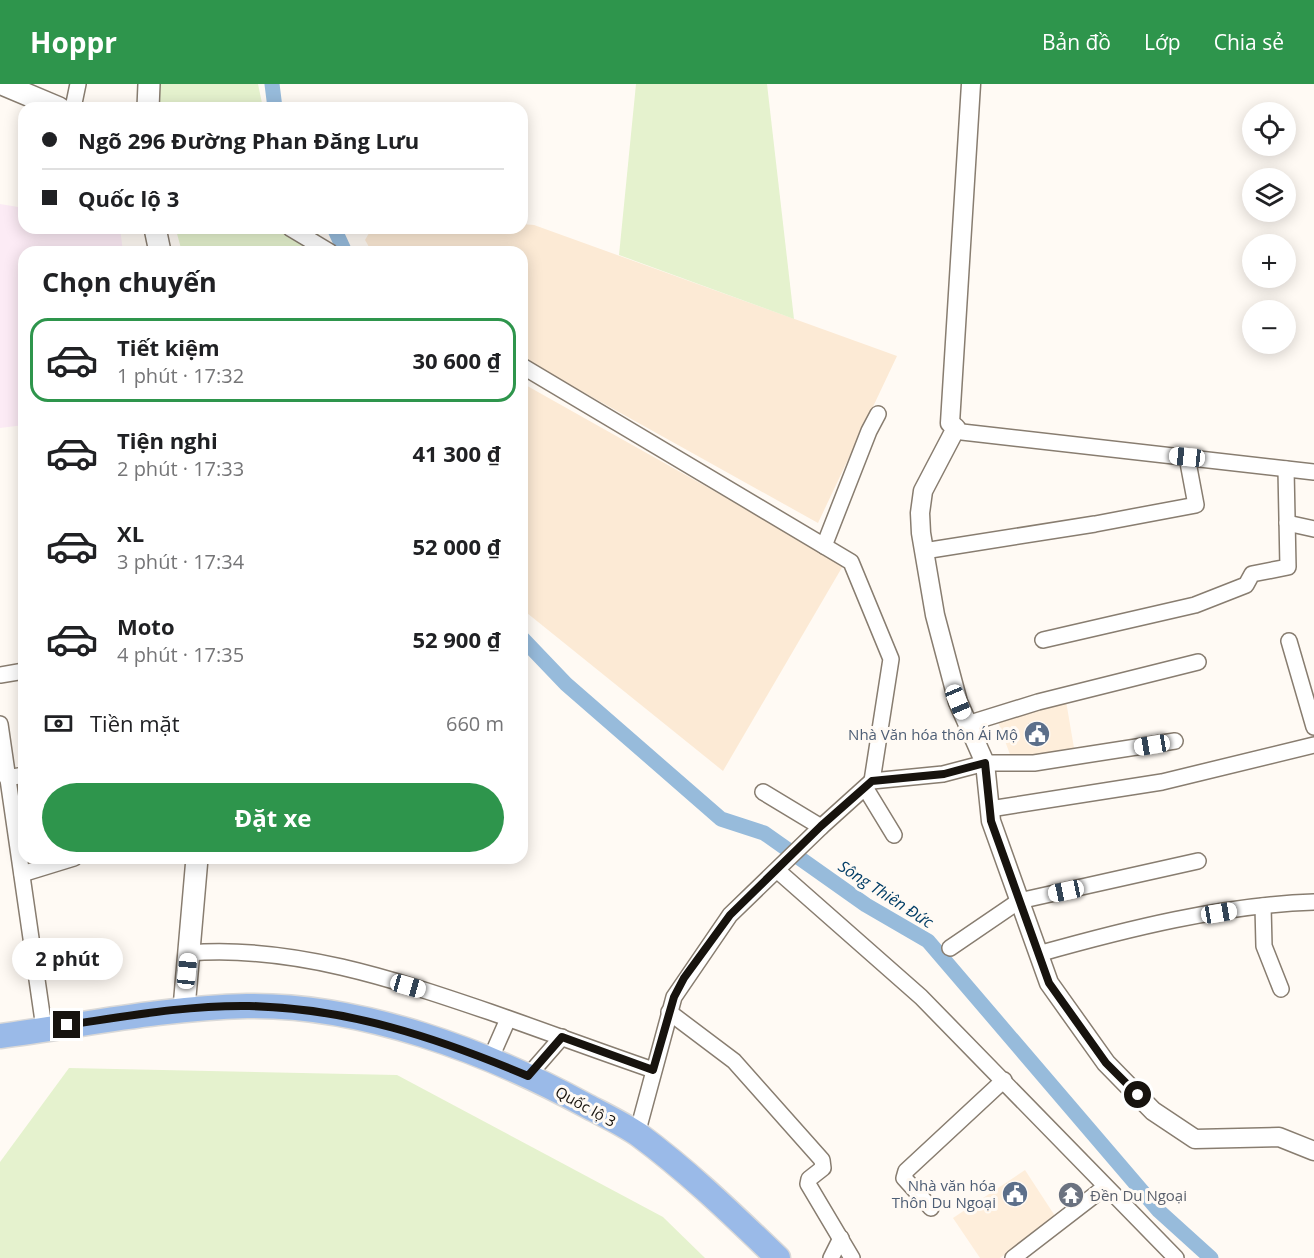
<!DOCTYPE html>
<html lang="vi">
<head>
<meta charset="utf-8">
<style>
	body { margin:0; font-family:"Open Sans",sans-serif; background:#f6f6f6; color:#202124; height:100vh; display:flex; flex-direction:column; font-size:22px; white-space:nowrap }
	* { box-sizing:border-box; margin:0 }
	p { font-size:20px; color:#757577 }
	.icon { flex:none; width:33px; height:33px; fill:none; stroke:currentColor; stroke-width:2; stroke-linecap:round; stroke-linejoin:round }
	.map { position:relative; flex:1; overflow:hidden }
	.panel { position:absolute; left:18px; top:162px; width:510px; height:618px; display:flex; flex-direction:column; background:#fff; border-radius:18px; box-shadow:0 3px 15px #0003 }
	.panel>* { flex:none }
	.guide { position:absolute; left:18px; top:18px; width:510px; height:132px; border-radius:18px; box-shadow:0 3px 15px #0003; display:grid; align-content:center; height:132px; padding:0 24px; background:#fff }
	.controls { position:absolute; left:1242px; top:18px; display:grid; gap:12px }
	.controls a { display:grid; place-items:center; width:54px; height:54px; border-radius:50%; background:#fff; box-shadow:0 3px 15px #0003; font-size:30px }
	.end { position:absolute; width:27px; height:27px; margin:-14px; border:8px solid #17130e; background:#fff; box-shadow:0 0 0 3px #fff }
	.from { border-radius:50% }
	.bubble { position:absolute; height:42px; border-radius:21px; background:#fff; box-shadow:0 3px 15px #0003; font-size:20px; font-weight:700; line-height:42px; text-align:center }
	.car { position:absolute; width:18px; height:36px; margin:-18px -9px; border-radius:8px; box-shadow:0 0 4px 2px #0007; background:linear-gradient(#fff 24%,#345 0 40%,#fff 0 76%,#345 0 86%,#fff 0) }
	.guide b { display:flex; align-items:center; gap:21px; height:57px; font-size:22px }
	.guide b+b { border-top:2px solid #e0e0e0 }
	.guide i { width:15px; height:15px; background:#202124 }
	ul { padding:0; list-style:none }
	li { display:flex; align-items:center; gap:18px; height:84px; margin:0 12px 9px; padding:0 12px; border:3px solid transparent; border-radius:18px }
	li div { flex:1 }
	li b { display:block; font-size:22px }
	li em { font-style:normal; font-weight:700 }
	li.active { border-color:#2e954c }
	li>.icon { width:54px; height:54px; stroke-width:1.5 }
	h2 { padding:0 24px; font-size:27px; line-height:72px }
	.pay { display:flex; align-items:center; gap:15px; height:66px; padding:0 24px; font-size:22px }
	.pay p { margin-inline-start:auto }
	.cta { display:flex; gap:12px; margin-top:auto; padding:12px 24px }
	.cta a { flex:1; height:69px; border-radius:36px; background:#2e954c; color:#fff; font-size:24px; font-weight:700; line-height:69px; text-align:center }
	header { display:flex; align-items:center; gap:36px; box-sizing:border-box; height:84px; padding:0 30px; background:#2e954c; color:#fff }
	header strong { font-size:28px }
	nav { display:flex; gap:33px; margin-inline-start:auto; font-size:21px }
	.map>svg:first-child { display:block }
	.commercial { fill:#feeedb }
	.built { fill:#fcead5 }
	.education { fill:#fcebf5 }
	.green { fill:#e5f2ce }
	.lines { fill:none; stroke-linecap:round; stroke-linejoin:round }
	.canal { stroke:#97bbdb; stroke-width:15 }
	.minor-casing { stroke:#887d70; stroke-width:18 }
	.tertiary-casing { stroke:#887d70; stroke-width:21 }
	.secondary-casing { stroke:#887d70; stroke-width:24 }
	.trunk-casing { stroke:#dad9d8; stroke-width:27 }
	.minor { stroke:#fff; stroke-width:15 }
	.tertiary { stroke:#fff; stroke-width:18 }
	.secondary { stroke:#fff; stroke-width:21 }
	.trunk { stroke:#9abae8; stroke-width:24 }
	.route { stroke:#17130e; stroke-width:8 }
	.labels { text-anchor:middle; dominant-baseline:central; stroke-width:6; stroke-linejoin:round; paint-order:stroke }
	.service-label { font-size:15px; fill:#4e5e75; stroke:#fffaf4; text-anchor:end }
	.street-label { font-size:15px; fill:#17130e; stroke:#fffaf4 }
	.worship-label { font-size:15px; fill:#5b616d; stroke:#fffaf4; text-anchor:start }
	.water-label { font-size:16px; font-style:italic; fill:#003d66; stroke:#fffaf4 }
</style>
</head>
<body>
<header>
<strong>Hoppr</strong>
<nav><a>Bản đồ</a><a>Lớp</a><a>Chia sẻ</a></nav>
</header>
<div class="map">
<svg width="1314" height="1174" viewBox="0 0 1314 1174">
	<rect width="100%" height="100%" fill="#fffaf4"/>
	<g class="commercial">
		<path d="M1066,617L1074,664L1012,676L997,635Z"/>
		<path d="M1025,1086L1057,1135L1000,1174H980L953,1134Z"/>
	</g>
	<g class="built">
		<path d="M522,140L534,141L897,272L818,439L522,274V168H372L365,156L372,144H522Z"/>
		<path d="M522,299L844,480L723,687L522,525Z"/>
	</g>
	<path class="education" d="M0,120L24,124V144H120L123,168H24V341L0,344Z"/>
	<g class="green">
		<path d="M156,0H258L263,24H155Z"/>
		<path d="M636,0H767L794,235L619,171Z"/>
		<path d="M186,144H315L330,168H182L176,146Z"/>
		<path d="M69,984L397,991L663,1133L705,1174H0V1078Z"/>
	</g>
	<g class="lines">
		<g class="canal">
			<path d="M272,0L275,24"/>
			<path d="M334,144L345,168"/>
			<path d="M522,554L566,600L721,735L764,749L866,821L928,857L1159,1127L1211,1174"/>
		</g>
		<g class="minor-casing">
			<g id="minor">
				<path d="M73,24L78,0"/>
				<path d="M290,144L330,168"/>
				<path d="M522,282L851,478L891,575L872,697"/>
				<path d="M956,344L962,348L1314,388"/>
				<path d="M1287,439L1314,445"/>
				<path d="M824,462L869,347L878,330"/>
				<path d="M924,467L1095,440L1196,421L1187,373"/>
				<path d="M1043,556L1195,521L1246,501L1252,490L1288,483L1286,385"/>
				<path d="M1289,557L1314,643"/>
				<path d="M0,591L24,587"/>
				<path d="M0,640L44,944"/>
				<path d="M967,640L1038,618L1198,578"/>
				<path d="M7,694L24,691"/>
				<path d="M866,705L894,751"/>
				<path d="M763,708L821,743"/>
				<path d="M990,725L1162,698L1314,661"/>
				<path d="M778,787L921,913L1176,1174"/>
				<path d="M22,790L74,774"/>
				<path d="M1263,822L1264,862L1281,905"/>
				<path d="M950,864L1019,817L1198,777"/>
				<path d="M189,869C292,861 393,895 490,928C544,947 598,967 653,986"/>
				<path d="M1038,870C1127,845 1222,821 1314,818"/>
				<path d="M669,928L734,977L822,1076L823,1084L809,1095L808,1100L852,1174"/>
				<path d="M490,976L508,935"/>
				<path d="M528,992L562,953"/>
				<path d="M637,1050L674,913L730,831L821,743L872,697L943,690L985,679H1034L1175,657"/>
				<path d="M931,1124L904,1094L906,1087L1004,996"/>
				<path d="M831,1174L841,1154"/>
				<path d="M1013,1174L1105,1103"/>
			</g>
		</g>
		<g class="tertiary-casing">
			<path id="tertiary" d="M971,0L950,339L956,344L923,407L920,429L921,449L935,531L958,618L985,679L991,737L1049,899L1106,979L1153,1027L1195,1055L1279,1053L1314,1067"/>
		</g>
		<g class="secondary-casing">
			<g id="secondary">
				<path d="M2,0L59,24"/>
				<path d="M148,24L149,0"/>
				<path d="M155,144L160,168"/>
				<path d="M184,924L197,774"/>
			</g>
		</g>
		<g class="trunk-casing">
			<path id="trunk" d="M0,952C83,941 163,924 247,922C362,920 488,968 587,1022C604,1031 623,1040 639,1051C689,1088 733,1131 778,1174"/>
		</g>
		<use href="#minor" class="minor"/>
		<use href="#tertiary" class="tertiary"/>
		<use href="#secondary" class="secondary"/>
		<use href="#trunk" class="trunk"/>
	</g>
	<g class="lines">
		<path class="route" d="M67,941C128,932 188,921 249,922C348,924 438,954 528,992L562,953L653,986L674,913L684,894L730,831L821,742L872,697L944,690L985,679L991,737L1049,899L1106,979L1138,1011"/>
	</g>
	<defs>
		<g id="civic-disc" transform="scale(1.35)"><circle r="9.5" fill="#5c6f8a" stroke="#fffaf4"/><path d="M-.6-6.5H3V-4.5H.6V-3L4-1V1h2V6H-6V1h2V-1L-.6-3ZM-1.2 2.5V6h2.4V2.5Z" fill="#fff"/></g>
		<g id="temple-disc" transform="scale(1.35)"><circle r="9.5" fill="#6b7280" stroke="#fffaf4"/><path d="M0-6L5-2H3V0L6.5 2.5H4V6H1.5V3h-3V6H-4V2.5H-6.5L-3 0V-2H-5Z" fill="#fff"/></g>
	</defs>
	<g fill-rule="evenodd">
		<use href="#civic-disc" x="1037" y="650"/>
		<use href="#civic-disc" x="1015" y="1110"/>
		<use href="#temple-disc" x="1071" y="1111"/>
	</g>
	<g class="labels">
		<g class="service-label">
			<text x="1018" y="650">Nhà Văn hóa thôn Ái Mộ</text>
			<text x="996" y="1101">Nhà văn hóa<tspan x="996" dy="17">Thôn Du Ngoại</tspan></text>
		</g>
		<g class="street-label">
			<text transform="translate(586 1022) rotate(29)">Quốc lộ 3</text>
		</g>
		<g class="worship-label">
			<text x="1090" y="1111">Đền Du Ngoại</text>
		</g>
		<g class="water-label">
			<text transform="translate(886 810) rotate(33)">Sông Thiên Đức</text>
		</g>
	</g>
</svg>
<div class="controls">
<a><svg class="icon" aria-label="locate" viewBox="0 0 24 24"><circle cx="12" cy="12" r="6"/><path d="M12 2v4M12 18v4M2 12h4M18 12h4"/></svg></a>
<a><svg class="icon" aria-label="layers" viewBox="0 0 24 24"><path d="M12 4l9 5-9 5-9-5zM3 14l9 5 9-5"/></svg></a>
<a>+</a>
<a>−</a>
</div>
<i class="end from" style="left:1138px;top:1011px"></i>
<i class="end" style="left:67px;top:941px"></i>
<div class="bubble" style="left:12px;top:854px;width:111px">2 phút</div>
<i class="car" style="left:1187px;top:373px;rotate:276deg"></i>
<i class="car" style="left:958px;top:618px;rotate:157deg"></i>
<i class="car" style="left:1152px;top:661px;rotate:261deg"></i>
<i class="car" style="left:1066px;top:807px;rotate:258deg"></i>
<i class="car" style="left:1219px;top:829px;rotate:81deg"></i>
<i class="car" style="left:187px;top:887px;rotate:6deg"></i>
<i class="car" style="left:408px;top:902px;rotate:106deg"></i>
<div class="guide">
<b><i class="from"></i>Ngõ 296 Đường Phan Đăng Lưu</b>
<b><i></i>Quốc lộ 3</b>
</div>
<section class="panel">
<h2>Chọn chuyến</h2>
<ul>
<li class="active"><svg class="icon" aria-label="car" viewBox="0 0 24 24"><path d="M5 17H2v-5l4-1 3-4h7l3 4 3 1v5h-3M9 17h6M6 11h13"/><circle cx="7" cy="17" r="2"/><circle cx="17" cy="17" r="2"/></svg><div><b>Tiết kiệm</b><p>1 phút · 17:32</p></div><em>30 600 ₫</em></li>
<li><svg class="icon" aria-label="car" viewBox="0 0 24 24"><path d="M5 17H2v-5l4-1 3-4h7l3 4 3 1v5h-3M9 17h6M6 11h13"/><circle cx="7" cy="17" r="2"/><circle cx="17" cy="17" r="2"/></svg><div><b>Tiện nghi</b><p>2 phút · 17:33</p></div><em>41 300 ₫</em></li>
<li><svg class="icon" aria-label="car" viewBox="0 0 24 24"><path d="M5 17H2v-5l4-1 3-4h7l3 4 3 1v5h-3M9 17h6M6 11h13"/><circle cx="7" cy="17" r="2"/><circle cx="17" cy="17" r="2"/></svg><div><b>XL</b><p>3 phút · 17:34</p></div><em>52 000 ₫</em></li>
<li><svg class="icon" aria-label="car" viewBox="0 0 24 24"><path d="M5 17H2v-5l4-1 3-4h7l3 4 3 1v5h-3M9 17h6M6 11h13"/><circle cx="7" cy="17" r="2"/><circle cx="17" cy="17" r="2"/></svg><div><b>Moto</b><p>4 phút · 17:35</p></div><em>52 900 ₫</em></li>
</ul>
<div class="pay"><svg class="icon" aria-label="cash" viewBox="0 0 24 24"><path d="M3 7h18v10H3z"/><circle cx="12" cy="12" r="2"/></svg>Tiền mặt<p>660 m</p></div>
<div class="cta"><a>Đặt xe</a></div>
</section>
</div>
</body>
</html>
